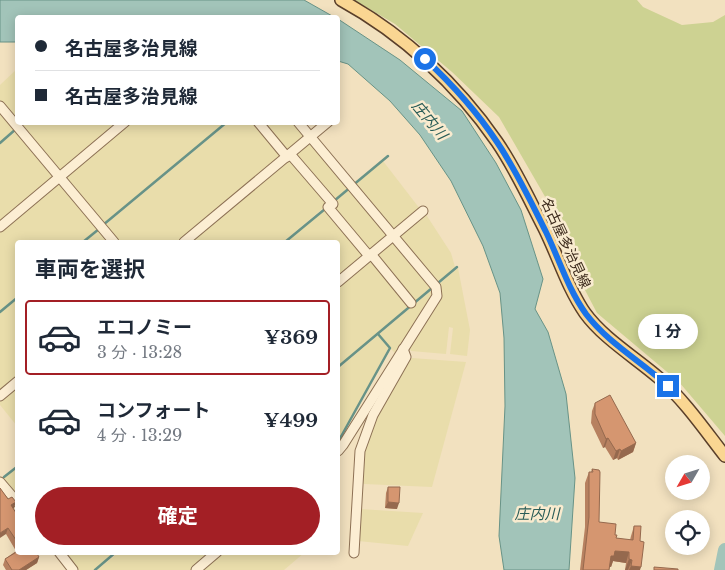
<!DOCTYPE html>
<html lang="ja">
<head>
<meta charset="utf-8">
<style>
	body { margin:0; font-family:"Libre Baskerville","Noto Sans JP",serif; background:#f6f6f7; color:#1f2937; height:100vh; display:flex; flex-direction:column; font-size:19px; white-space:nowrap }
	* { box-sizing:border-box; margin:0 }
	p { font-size:16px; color:#747a83 }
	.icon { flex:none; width:28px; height:28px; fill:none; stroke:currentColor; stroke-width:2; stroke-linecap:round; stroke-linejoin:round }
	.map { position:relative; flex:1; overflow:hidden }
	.sheet { position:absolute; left:15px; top:240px; width:325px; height:315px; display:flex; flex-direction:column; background:#fff; border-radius:5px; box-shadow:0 2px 12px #0003 }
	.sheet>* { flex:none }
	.guide { position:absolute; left:15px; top:15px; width:325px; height:110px; border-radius:5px; box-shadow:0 2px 12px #0003; display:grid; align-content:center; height:110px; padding:0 20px; background:#fff }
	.needle { width:32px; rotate:231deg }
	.controls { position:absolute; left:665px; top:455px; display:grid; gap:10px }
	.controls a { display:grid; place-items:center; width:45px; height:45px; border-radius:50%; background:#fff; box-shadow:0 2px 12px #0003; font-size:25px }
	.end { position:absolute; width:22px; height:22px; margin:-11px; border:6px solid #1a73e8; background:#fff; box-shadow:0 0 0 2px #fff }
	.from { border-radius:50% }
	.bubble { position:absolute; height:35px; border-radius:18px; background:#fff; box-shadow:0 2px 12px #0003; font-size:16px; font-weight:700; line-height:35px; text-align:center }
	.guide b { display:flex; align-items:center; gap:18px; height:48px; font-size:19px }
	.guide b+b { border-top:1px solid #e0e1e3 }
	.guide i { width:12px; height:12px; background:#1f2937 }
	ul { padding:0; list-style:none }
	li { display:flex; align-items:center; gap:15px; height:75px; margin:0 10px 8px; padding:0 10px; border:2px solid transparent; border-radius:5px }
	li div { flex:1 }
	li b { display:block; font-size:19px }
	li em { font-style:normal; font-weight:700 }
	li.selected { border-color:#a31f25 }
	li>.icon { width:45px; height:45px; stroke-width:1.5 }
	h2 { padding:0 20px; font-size:22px; line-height:60px }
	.primary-button { display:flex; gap:10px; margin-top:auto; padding:10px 20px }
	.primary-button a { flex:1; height:58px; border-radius:30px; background:#a31f25; color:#fff; font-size:20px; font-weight:700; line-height:58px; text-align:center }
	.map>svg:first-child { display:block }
	.farmland { fill:#e9ddab }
	.green { fill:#cdd292 }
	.water { fill:#a2c4b9; stroke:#689387 }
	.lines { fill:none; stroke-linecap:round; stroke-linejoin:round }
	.stream { stroke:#689387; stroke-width:2.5 }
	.river { stroke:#a2c4b9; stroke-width:14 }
	.minor-casing { stroke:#8d7155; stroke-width:11 }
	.major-casing { stroke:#5a3f2a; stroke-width:14 }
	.minor { stroke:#fceed3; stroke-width:9 }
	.major { stroke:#fad692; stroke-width:11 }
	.wall { fill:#b78160 }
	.shaded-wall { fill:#95694e }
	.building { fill:#d59670; stroke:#95694e }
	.route { stroke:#1a73e8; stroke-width:6 }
	.labels { text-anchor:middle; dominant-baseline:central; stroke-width:5; stroke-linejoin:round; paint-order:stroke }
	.street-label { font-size:14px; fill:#3b291b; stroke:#f9ebcf }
	.water-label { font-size:15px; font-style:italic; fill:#295c57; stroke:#f9ebcf }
</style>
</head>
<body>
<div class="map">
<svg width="725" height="570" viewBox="0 0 725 570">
	<rect width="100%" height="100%" fill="#f2e1bf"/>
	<g class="farmland">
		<path d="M17,69V121L0,100V85Z"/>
		<path d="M0,111L15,129L0,142Z"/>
		<path d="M25,122L120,123L61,172L58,171L21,126Z"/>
		<path d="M130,123H226L103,225L65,181L66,176Z"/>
		<path d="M228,123H255L283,155L178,242H117L104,226Z"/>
		<path d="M261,123H293L303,135V139L286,153Z"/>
		<path d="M17,131L54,175L53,179L0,223V144Z"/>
		<path d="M308,145H312L348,188L333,201L294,156Z"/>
		<path d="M291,159L328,204L283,242H189Z"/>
		<path d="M383,161L420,209L394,231L355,185Z"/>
		<path d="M56,184H61L99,228L82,242H18L17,296L0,311V231Z"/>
		<path d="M349,189L386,233L385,237L368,252L332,208L334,203Z"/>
		<path d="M327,208L365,254L338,278V242H286Z"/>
		<path d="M425,213L451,253L455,267L436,283L398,238L399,235Z"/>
		<path d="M100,230L110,242H84Z"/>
		<path d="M391,243L395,244L431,288L414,302L376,256Z"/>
		<path d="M372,260L410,305L338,366V288Z"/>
		<path d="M458,268L470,330L467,356L450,354L453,328L449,327L446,354L411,351L409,347L438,285Z"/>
		<path d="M433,289V296L396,354L389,347L338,441V369Z"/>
		<path d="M17,298V376L0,391V313Z"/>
		<path d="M412,358L466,362L432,487L364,484L361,482L364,452L376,419L408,361Z"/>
		<path d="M17,386V426L0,405V401Z"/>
		<path d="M17,467V497L3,479Z"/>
		<path d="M360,509L423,513L408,546L358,541Z"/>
		<path d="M65,553H115L94,570H79Z"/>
		<path d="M118,553H211L191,570H97Z"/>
		<path d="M223,553H304L284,570H202Z"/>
	</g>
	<path class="green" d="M354,0H637L643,7L682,25L713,22L725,15V436L679,382L597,313L574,269L551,207L499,117L452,72L395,24Z"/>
	<g class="water">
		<path d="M0,0H304L334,17L18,18L17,42H0Z"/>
		<path d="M338,19L400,60L462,111L496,163L521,210L543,279L535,309L548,332L566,394L575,478L569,570H504L499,536L505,406L504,338L500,293L483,246L451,181L420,135L390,101L348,64L338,61Z"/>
	</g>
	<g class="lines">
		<g class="stream">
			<path d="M0,143L16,129"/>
			<path d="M334,201L388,156"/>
			<path d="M103,225L227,122"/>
			<path d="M83,242L99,229"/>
			<path d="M285,242L325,209"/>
			<path d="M0,312L18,297"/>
			<path d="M338,367L457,267"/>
			<path d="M338,442L390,348L378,334"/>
			<path d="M4,477L18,466"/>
			<path d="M95,570L116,552"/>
		</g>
		<path class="river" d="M721,570L725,550"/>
		<g class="minor-casing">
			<g id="minor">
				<path d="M0,106L114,242"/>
				<path d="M258,122L287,157"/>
				<path d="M298,122L436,287L437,296L343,445L338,451"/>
				<path d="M290,154L333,204L328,207L369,256"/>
				<path d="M0,227L125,122"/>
				<path d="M184,242L328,122"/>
				<path d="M371,254L411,303"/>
				<path d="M338,282L423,211"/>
				<path d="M0,396L18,381"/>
				<path d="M0,482L18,503"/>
				<path d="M59,552L73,570"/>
				<path d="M354,553L360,451L373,415L406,357L403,349"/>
				<path d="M196,570L217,552"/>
			</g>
		</g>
		<g class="major-casing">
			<path id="major" d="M341,0C403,34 457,84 497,142C515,168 529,199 544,228C558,256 567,287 585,313C603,338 636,358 659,378C685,401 704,429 725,456"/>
		</g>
		<use href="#minor" class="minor"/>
		<use href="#major" class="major"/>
	</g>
	<g class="wall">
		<path d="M595,403L636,443L633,452L618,460L617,458L613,460L605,447L603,448L591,423L592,411Z"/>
		<path d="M592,469L599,522L615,535L616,538L630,540L631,536L634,526L640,541V570H625L626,563L613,561L611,567L610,566L609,570H580L585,527V483L589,472H591Z"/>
		<path d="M388,487L397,509L385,508L386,493Z"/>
		<path d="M0,488L14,508H13L18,516V552L39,557L37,563L26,570H6L3,565L5,559L16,551L6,534Z"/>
	</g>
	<g class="shaded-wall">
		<path d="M608,438L605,447L603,448L606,439Z"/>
		<path d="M636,443L633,452L618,460L621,451Z"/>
		<path d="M620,449L617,458L613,460L616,451Z"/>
		<path d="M16,502L14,508L9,511L11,505Z"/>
		<path d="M388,502L399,503L397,509L385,508Z"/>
		<path d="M8,528L6,534L0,538V533Z"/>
		<path d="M615,551L629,552L626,563L613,561L611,567L607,566L611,556Z"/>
		<path d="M39,557L37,563L26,570H19Z"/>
		<path d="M629,559L632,560L628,570H625Z"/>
		<path d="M631,566L641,567L640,570H629Z"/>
	</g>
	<g class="building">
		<path d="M610,395L636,443L621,451L620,449L616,451L608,438L606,439L595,414V403Z"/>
		<path d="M592,469L599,470L600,472L599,522L616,524L615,535H617L616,538L633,540L634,526H641L640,541L644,542L641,567L631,566L632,560L629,559V552L615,551L614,556H611L609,570H583L589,517V472H593Z"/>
		<path d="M388,487H400L399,503L388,502Z"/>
		<path d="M0,488L8,499L12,497L16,502L11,505L18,516V543L8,528L0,533Z"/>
		<path d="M18,551V552H36L39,557L19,570H12L5,559Z"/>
		<path d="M654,567L678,569V570H654Z"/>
	</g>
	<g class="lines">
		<path class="route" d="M425,59C452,84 477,112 497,142C516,170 531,202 546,232C559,259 568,289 586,314C608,343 642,362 668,386"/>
	</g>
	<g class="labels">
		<g class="street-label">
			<text transform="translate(566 243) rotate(65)">名古屋多治見線</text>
		</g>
		<g class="water-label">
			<text transform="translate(430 120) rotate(50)">庄内川</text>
			<text x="537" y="513">庄内川</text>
		</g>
	</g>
</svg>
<div class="controls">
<a><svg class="needle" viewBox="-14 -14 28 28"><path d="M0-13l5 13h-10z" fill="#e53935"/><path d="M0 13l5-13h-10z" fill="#747a83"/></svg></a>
<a><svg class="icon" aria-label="locate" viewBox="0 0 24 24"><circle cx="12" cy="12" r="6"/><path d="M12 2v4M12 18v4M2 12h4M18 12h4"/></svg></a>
</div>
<i class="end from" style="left:425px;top:59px"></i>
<i class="end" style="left:668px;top:386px"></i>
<div class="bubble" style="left:638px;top:314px;width:60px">1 分</div>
<div class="guide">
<b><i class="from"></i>名古屋多治見線</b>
<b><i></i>名古屋多治見線</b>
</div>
<section class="sheet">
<h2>車両を選択</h2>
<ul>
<li class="selected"><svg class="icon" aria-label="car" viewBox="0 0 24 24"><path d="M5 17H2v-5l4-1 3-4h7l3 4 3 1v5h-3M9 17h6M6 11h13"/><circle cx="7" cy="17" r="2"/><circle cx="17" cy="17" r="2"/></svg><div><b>エコノミー</b><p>3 分 · 13:28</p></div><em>¥369</em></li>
<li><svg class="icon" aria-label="car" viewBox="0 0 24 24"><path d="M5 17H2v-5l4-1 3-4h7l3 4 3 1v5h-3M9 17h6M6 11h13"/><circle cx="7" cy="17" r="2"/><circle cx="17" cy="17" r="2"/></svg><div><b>コンフォート</b><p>4 分 · 13:29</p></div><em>¥499</em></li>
</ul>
<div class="primary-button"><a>確定</a></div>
</section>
</div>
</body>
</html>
